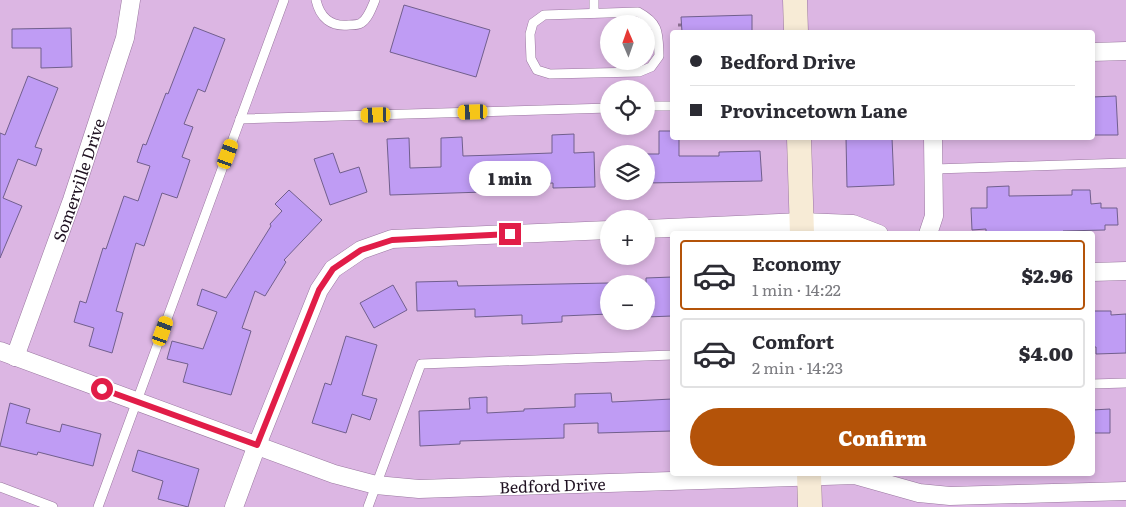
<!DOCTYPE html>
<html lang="en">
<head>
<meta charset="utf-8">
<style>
	body { margin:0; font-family:Literata,serif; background:#f2f2f3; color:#2b2b33; height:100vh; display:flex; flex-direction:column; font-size:19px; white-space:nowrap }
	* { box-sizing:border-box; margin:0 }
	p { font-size:16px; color:#7c7c81 }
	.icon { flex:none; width:28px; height:28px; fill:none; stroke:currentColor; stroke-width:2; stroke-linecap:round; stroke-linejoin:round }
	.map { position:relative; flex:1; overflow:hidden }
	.sheet { position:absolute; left:670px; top:231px; width:425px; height:245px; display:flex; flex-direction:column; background:#fff; border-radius:5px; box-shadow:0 2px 8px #0003 }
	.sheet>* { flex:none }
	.guide { position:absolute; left:670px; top:30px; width:425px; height:110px; border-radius:5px; box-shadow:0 2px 8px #0003; display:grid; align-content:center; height:110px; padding:0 20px; background:#fff }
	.needle { width:32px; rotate:358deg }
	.tools { position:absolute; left:600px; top:15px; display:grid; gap:10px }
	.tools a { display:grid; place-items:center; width:55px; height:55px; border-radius:50%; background:#fff; box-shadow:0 2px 8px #0003; font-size:25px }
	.end { position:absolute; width:22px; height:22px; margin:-11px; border:6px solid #e11d48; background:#fff; box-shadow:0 0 0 2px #fff }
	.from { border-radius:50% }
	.bubble { position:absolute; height:35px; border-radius:18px; background:#fff; box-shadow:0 2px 8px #0003; font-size:16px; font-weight:800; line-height:35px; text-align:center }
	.car { position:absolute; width:15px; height:30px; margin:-15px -8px; border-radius:6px; box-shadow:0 0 4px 1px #0007; background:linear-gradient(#f5c518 24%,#345 0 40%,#f5c518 0 76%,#345 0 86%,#f5c518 0) }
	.guide b { display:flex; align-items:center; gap:18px; height:48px; font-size:19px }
	.guide b+b { border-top:1px solid #e1e1e2 }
	.guide i { width:12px; height:12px; background:#2b2b33 }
	ul { padding:9px 0 0; list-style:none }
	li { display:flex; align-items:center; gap:15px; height:70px; margin:0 10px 8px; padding:0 10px; border:2px solid #e1e1e2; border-radius:5px }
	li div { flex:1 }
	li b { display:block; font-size:19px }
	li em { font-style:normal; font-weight:800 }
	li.current { border-color:#b45309 }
	li>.icon { width:45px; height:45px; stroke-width:1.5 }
	.primary-button { display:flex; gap:10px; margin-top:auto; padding:10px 20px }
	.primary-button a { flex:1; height:58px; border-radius:30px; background:#b45309; color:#fff; font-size:20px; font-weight:800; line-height:58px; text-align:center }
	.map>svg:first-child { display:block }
	.building { fill:#bf9cf4; stroke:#715f8d }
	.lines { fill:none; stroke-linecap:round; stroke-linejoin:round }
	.lane-casing { stroke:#9a77a0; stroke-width:10 }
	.street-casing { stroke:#9a77a0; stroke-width:19 }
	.secondary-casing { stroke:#9a77a0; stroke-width:25 }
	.path { stroke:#8b6f90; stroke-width:3; stroke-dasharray:4 2.5; stroke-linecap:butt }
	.lane { stroke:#fff; stroke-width:9 }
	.street { stroke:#fff; stroke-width:18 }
	.secondary { stroke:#f7ebd6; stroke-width:24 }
	.route { stroke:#e11d48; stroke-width:6 }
	.labels { text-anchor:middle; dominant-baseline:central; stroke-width:4; stroke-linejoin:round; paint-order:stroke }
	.street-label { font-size:16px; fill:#1f1121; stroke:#e9c3f0 }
</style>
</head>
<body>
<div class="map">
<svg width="1126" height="507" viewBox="0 0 1126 507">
	<rect width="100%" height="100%" fill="#dcb6e3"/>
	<g class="building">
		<path d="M404,5L490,30L476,77L390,52Z"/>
		<path d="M752,15V32H682L681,17Z"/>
		<path d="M194,27L225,39L205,92L198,89L184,124L193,127L182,157L190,160L177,198L162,193L144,246L136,243L116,311L123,313L112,353L89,346L94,328L74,322L80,301L86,303L103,248L106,249L124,196L138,201L150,166L137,162L143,144L146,145L166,93L168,94Z"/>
		<path d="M71,28L72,67L41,68V48H12V29Z"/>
		<path d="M28,76L58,88L35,147L42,149L36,166L18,159L3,198L22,206L0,258V133L5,135Z"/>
		<path d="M1116,96L1118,135H1092V97Z"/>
		<path d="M659,131H672V138H679V156H719V152L760,151L762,181L646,183V154H659Z"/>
		<path d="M574,134V153L594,152L595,187L553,188V183L484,186V192L390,195L387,139L409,138L410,168L441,167V138L462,137L463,156L496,155L552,153V135Z"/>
		<path d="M846,138H892L894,185L847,187Z"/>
		<path d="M333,153L340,173L359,167L367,192L330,205L314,159Z"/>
		<path d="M1009,186V196L1072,195V190H1090L1091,204L1101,203V208H1117L1118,225H1105V230L1063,231V234H986V229L972,230L971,208H987V187Z"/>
		<path d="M289,190L322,220L284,260L286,262L265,296L255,291L242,328L251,331L231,395L183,382L188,364L167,359L172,341L203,349L217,312L197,305L202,289L226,298L271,226L270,224L282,211L275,204Z"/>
		<path d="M672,277V316L646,317V278Z"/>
		<path d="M457,281L458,286L609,283V314L562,316V322L522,324V315L475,317V309L417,311L416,282Z"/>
		<path d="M393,285L407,310L374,328L360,303Z"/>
		<path d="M1092,311H1111V315L1126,314V353L1096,354V347H1092Z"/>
		<path d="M346,336L377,345L362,395L377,399L370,420L352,414L346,433L312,423L325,383L331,385Z"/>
		<path d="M611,393L612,402L672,399V431L598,433V423L564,424V438L460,441V444L420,446L419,411L470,409L469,398L487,397V413L524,411V409L575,407V394Z"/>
		<path d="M10,403L30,409L26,423L60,432L62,424L101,434L93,466L38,452L37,455L0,446Z"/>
		<path d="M1110,409V433H1092V410Z"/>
		<path d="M138,450L199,469L188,507L158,499L163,481L132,471Z"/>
	</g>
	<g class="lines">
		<g class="lane-casing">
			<g id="lane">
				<path d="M316,0C320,18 331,27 349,25C352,25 358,25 361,23C368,19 372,7 375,0"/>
				<path d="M594,0V13"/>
				<path d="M638,12C660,24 658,33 659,56L651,67L639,72L550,74L537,70L531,59L530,34L533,23L544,15Z"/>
				<path d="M646,106H672"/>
				<path d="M240,119L609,108"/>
				<path d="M934,169L1126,163"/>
				<path d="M1092,384L1126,383"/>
				<path d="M0,487L53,507"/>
				<path d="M98,507L284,0"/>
				<path d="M368,507L421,364L672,355"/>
			</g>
		</g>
		<g class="street-casing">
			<g id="street">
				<path d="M1092,52L1126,51"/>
				<path d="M646,229L802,222L853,224L879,234"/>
				<path d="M928,234L934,216L933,138"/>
				<path d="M1092,272L1126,271"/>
				<path id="s1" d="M0,351L334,474L376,485L419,489L855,475L919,493L950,496L1126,491"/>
				<path id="s2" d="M15,357L72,200L125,38L131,0"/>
				<path d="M234,507L257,445L319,290L333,269L361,250L392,239L609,230"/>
			</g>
		</g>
		<g class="secondary-casing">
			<g id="secondary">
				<path d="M795,0L796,32"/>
				<path d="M799,138L802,234"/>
				<path d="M809,474L810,507"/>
			</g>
		</g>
		<path class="path" d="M678,25H681"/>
		<use href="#lane" class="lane"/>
		<use href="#street" class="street"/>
		<use href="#secondary" class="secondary"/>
	</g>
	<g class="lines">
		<path class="route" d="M102,389L257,445L319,290L333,269L361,250L392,240L510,234"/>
	</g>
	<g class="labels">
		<g class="street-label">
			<text stroke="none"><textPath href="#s2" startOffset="188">Somerville Drive</textPath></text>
			<text stroke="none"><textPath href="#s1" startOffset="576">Bedford Drive</textPath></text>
		</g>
	</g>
</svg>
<div class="tools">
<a><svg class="needle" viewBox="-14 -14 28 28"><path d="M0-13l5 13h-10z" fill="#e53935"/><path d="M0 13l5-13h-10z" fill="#7c7c81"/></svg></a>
<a><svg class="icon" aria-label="locate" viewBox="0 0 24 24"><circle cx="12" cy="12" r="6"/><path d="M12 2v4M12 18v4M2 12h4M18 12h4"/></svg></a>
<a><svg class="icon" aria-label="layers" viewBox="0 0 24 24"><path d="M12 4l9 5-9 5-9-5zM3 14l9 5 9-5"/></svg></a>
<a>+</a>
<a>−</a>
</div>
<i class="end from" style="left:102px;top:389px"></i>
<i class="end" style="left:510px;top:234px"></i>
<div class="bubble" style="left:469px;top:161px;width:82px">1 min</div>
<i class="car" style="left:473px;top:112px;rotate:268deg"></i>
<i class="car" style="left:376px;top:115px;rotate:268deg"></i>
<i class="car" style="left:228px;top:154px;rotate:20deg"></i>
<i class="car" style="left:163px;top:331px;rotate:20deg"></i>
<div class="guide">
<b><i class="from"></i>Bedford Drive</b>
<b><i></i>Provincetown Lane</b>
</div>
<section class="sheet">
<ul>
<li class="current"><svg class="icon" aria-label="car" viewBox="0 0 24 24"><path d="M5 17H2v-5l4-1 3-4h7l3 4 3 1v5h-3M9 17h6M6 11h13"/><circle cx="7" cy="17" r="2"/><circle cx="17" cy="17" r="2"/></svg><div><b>Economy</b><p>1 min · 14:22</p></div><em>$2.96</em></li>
<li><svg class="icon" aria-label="car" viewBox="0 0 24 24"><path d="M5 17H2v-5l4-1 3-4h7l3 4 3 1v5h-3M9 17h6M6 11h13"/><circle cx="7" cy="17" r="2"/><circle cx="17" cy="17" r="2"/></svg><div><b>Comfort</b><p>2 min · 14:23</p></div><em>$4.00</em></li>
</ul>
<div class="primary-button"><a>Confirm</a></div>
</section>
</div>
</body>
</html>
